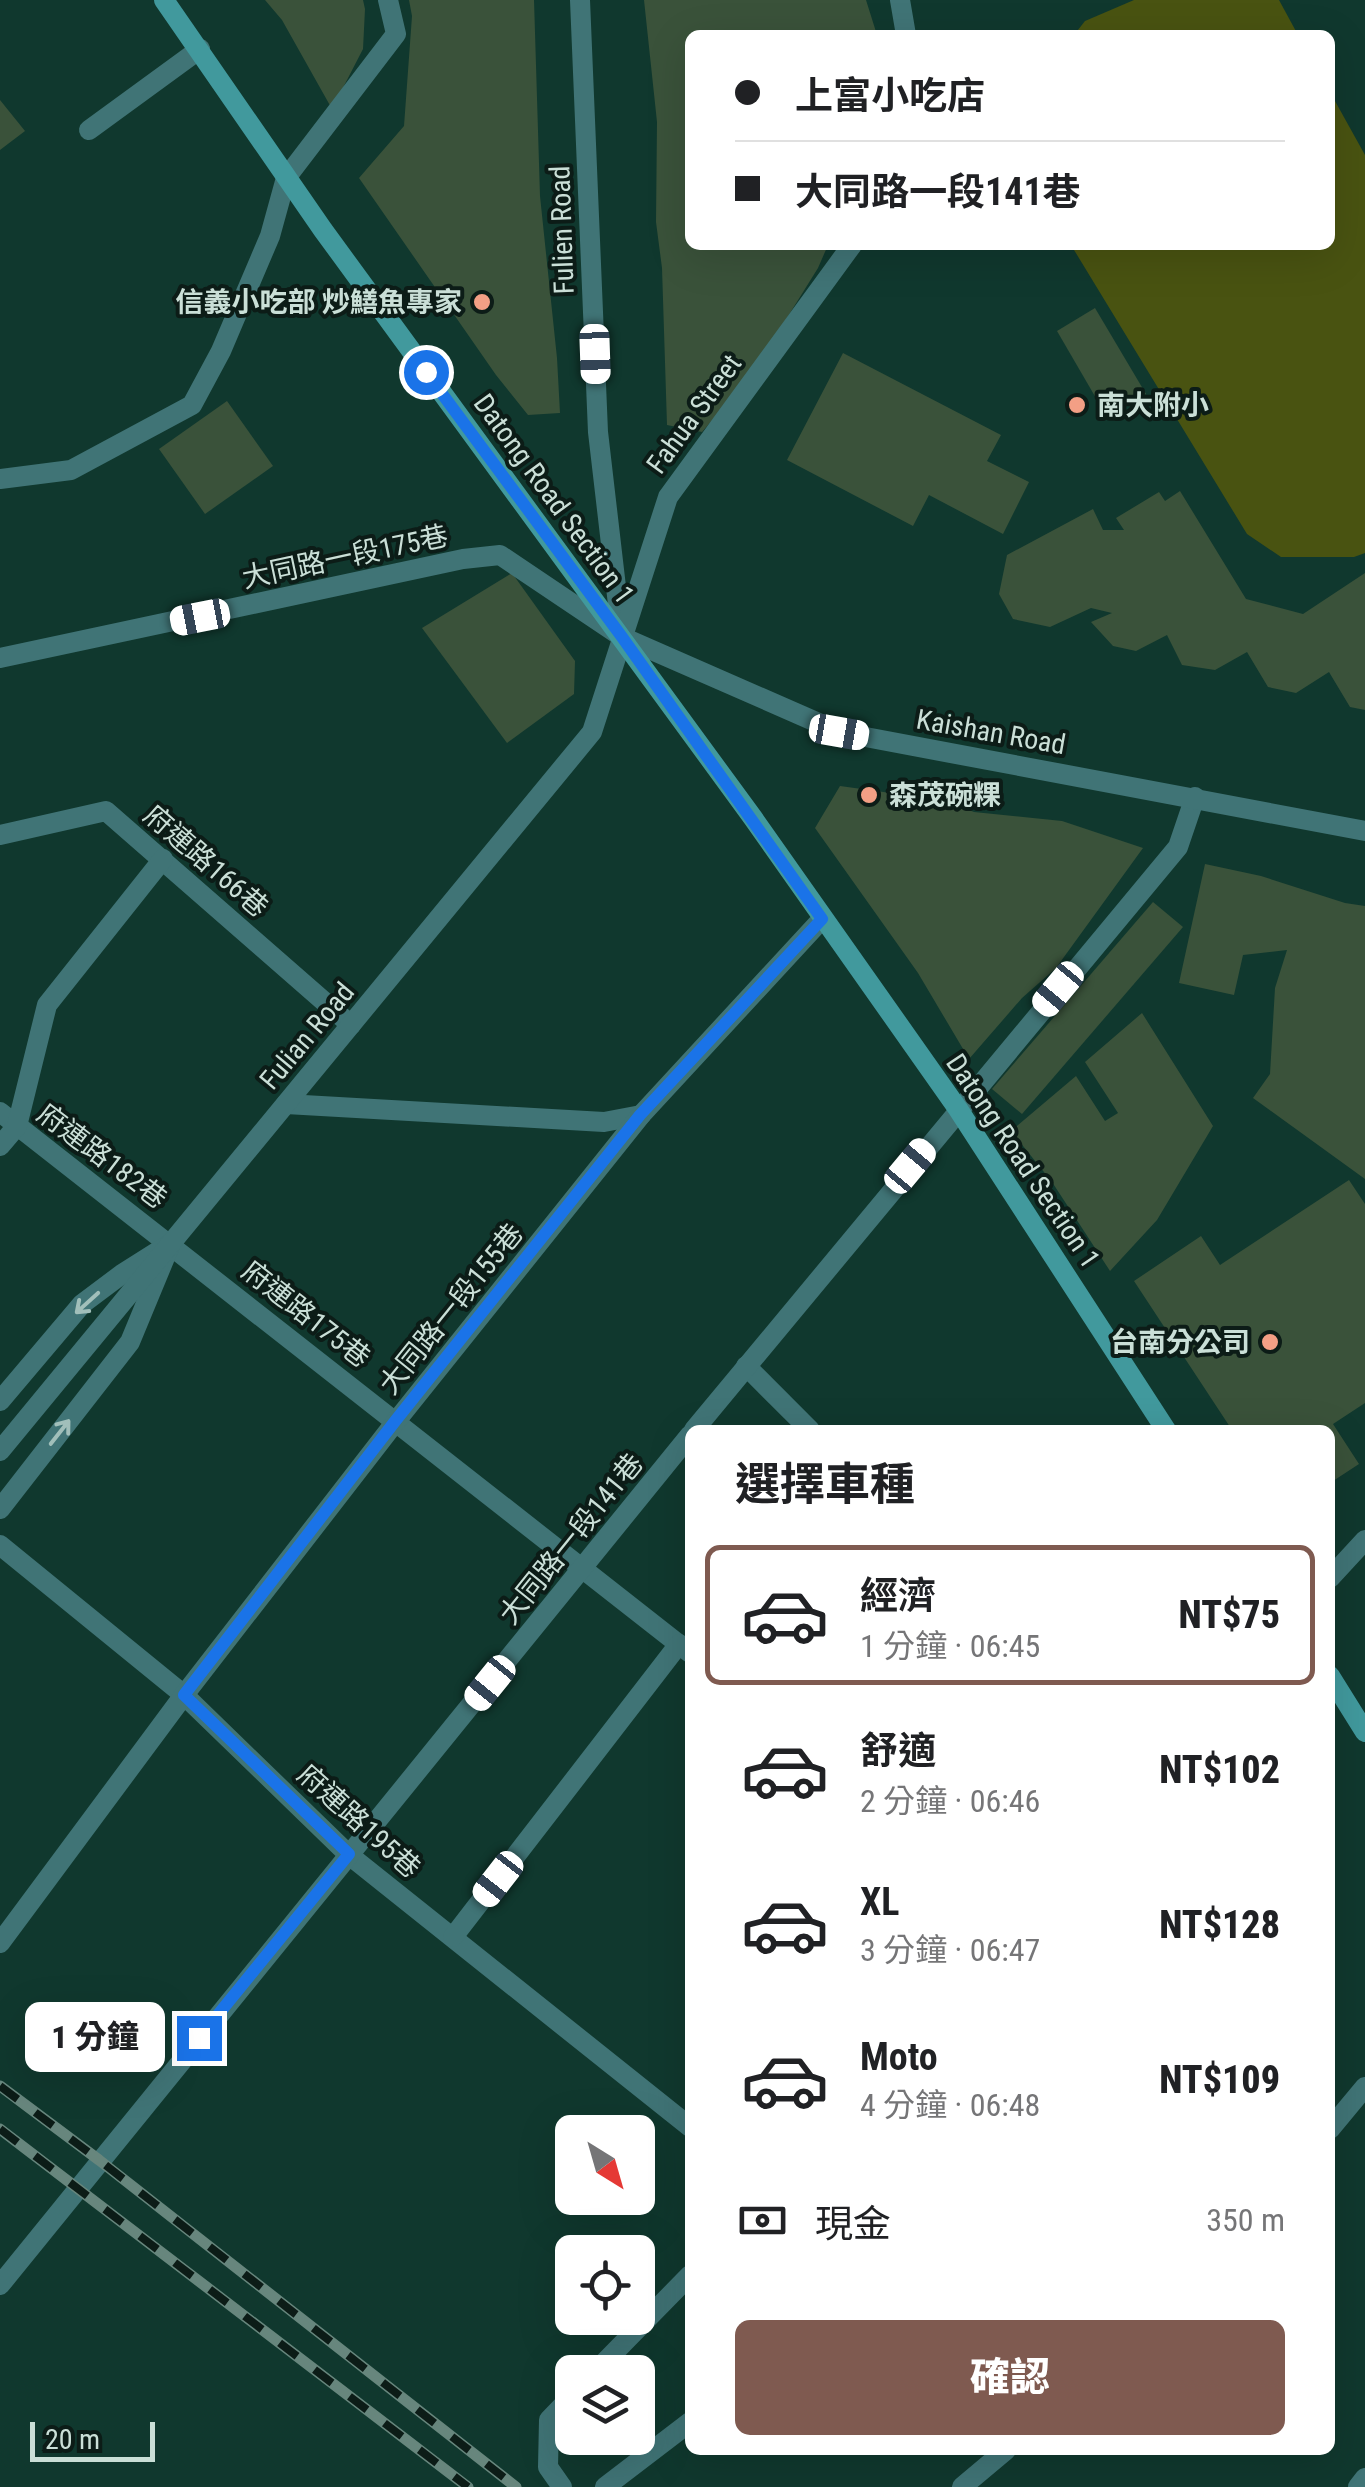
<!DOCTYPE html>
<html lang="zh-TW">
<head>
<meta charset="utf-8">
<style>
	body { margin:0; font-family:"Roboto Condensed","Noto Sans TC",sans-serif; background:#f6f6f6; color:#202124; height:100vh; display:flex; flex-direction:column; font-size:38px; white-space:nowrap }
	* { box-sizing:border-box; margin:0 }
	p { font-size:32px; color:#757577 }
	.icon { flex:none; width:55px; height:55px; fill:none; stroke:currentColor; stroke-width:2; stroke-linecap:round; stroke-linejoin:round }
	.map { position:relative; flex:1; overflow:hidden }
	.sheet { position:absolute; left:685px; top:1425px; width:650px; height:1030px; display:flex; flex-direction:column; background:#fff; border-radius:15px; box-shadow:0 10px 40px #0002 }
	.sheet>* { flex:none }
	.banner { position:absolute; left:685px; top:30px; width:650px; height:220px; border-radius:15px; box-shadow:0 10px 40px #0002; display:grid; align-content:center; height:220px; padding:0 50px; background:#fff }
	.needle { width:65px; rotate:143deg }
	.controls { position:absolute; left:555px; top:2115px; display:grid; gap:20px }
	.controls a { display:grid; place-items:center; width:100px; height:100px; border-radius:15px; background:#fff; box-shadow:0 10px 40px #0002; font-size:50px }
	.scale { position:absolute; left:30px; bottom:25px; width:125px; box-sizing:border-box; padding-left:10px; border:5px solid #cadfd7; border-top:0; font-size:28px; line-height:35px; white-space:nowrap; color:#cadfd7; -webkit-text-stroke:8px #0c1c17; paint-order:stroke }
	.end { position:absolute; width:45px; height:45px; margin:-22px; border:12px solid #1a73e8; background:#fff; box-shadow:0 0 0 5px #fff }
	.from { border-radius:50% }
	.bubble { position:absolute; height:70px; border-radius:15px; background:#fff; box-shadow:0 10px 40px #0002; font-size:32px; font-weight:800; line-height:70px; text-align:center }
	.car { position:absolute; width:30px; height:60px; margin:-30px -15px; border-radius:12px; box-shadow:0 0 8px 2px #0007; background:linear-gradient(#fff 24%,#345 0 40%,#fff 0 76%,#345 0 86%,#fff 0) }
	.banner b { display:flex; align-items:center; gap:35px; height:95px; font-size:38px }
	.banner b+b { border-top:2px solid #e0e0e0 }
	.banner i { width:25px; height:25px; background:#202124 }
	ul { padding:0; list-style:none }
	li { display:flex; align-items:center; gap:30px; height:140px; margin:0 20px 15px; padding:0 30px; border:5px solid transparent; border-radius:15px }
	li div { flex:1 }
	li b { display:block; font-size:38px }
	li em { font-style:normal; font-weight:800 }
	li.current { border-color:#7f5a50 }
	li>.icon { width:90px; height:90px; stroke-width:1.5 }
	h2 { padding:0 50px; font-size:45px; line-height:120px }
	.pay { display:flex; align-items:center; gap:25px; height:110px; padding:0 50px; font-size:38px }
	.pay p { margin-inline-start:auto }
	.action { display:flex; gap:20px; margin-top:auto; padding:20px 50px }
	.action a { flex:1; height:115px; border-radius:15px; background:#7f5a50; color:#fff; font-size:40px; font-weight:800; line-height:115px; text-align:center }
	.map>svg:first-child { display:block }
	.green { fill:#495311 }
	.building { fill:#3a523a }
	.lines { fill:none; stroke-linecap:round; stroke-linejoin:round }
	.lane { stroke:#407476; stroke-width:20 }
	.street { stroke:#407476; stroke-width:20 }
	.secondary { stroke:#41999d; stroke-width:20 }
	.rail-casing { stroke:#67867d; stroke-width:11 }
	.rail { stroke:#0c1c17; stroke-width:8; stroke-dasharray:22; stroke-linecap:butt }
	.oneway { stroke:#a1bfba }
	.route { stroke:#1a73e8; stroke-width:12 }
	.poi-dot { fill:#f39f85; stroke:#0c1c17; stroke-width:4 }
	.labels { text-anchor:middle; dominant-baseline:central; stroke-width:8; stroke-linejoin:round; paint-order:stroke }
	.street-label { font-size:28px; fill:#cadfd7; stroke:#0c1c17 }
	.poi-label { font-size:28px; font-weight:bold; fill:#cadfd7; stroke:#0c1c17; text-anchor:end }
</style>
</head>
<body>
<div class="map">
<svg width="1365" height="2487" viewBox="0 0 1365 2487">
	<rect width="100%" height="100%" fill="#10382e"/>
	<g class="green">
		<path d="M1134,0H1279L1298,35H1074L1085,21Z"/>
		<path d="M1330,92L1365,155V553L1354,557H1281L1247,534L1071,245H1330Z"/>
	</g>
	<g class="building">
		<path d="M265,0H363L365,9L363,49L332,109L282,20Z"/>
		<path d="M409,0H534L540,196L557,358L560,413L528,415L496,375L359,178L404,126L412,16Z"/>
		<path d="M644,0H866L877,35H690V245H828L818,268L752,374L702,432L667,425L662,268L656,222L657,122Z"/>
		<path d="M0,100L25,131L0,150Z"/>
		<path d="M1095,308L1146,394L1107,417L1057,331Z"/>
		<path d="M843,353L1001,435L987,461L1029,482L1003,534L929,495L913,526L787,460Z"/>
		<path d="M227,401L273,466L205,514L159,449Z"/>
		<path d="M1180,491L1246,599L1303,614L1365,573V710L1350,707L1329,672L1296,693L1268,687L1247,652L1215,670L1182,665L1167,635L1136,651L1113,646L1091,622L1112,613L1091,608L1050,627L1013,619L999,594L1007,555L1093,509L1103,530H1124L1116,518L1159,492L1165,501Z"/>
		<path d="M512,573L575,661L574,694L507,743L422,628Z"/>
		<path d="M840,786L898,794L920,790L974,812L1062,821L1143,848L1056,968L1022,998L969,1059L918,973L815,828Z"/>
		<path d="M1205,864L1261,876L1345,903L1365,906V1179L1253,1098L1270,1074L1275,988L1287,950L1243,955L1234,995L1179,983Z"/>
		<path d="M1153,902L1183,927L1022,1114L992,1089Z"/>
		<path d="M1142,1013L1213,1126L1157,1220L1110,1271L1052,1182L1011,1131L1076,1076L1105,1121L1118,1113L1085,1062Z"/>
		<path d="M1349,1180L1365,1204V1403L1333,1424L1359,1464L1330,1483V1430H1232L1134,1281L1201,1236L1220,1265Z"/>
	</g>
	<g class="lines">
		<g class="lane">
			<path d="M89,130L200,49"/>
			<path d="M0,479L71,470L192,405L221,351L270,236L286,178L396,34L388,0"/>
			<path d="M0,658L463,559L500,555L616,633"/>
			<path d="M0,835L106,811L351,1025"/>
			<path d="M286,1104L604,1122L641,1115"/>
			<path d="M0,1112L690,1653"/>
			<path d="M0,1146L17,1126L47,1005L163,859"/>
			<path d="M746,1366L810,1430"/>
			<path d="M0,1401L82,1304L122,1274L171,1243L130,1342L0,1509"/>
			<path d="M694,1430L1178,847L1195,797"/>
			<path d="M0,1545L184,1695L349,1855L690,2127"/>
			<path d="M453,1937L679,1644"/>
			<path d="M0,1943L184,1695L397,1420L641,1115L822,919"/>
			<path d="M1330,2129L1365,2087"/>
			<path d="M0,2285L690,1435"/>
			<path d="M605,2487L690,2422"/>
			<path d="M962,2487L1006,2450"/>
		</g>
		<g class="street">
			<path d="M580,0L598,432L621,630"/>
			<path d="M900,0L906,35"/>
			<path d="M622,637L839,732L1365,831"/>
			<path d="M0,1451L592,732L668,497L852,245"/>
			<path d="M1330,1578L1365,1540"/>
			<path d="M595,2372L690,2275"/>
			<path d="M562,2487L548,2467L549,2420L572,2396"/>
			<path d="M1358,2487L1365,2478"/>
		</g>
		<g class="secondary">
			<path d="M164,0L323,230L753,818L958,1109L1166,1430"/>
			<path d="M1330,1676L1365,1732"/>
		</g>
		<g class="rail-casing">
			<g id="rail">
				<path d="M0,2086L99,2160L516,2487"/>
				<path d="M0,2129L468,2487"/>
			</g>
		</g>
		<use href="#rail" class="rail"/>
	</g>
	<defs><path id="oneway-shaft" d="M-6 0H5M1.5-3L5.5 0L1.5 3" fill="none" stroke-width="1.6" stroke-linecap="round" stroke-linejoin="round" transform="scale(2.5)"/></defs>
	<g class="oneway">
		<use href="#oneway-shaft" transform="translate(87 1303) rotate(138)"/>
		<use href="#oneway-shaft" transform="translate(60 1432) rotate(-52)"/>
	</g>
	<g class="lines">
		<path class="route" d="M199,2038L349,1854L184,1695L396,1420L640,1115L822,919L622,637L426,372"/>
	</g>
	<g class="poi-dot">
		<circle cx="482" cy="302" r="10"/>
		<circle cx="1077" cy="405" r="10"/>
		<circle cx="869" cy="795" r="10"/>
		<circle cx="1270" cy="1342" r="10"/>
	</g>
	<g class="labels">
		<g class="street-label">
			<text transform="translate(562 230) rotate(-92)">Fulien Road</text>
			<text transform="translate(694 414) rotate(-54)">Fahua Street</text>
			<text transform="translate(554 499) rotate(54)">Datong Road Section 1</text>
			<text transform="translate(345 557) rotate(-12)">大同路一段175巷</text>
			<text transform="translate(991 732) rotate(10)">Kaishan Road</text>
			<text transform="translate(206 861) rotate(41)">府連路166巷</text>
			<text transform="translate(307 1036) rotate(-50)">Fulian Road</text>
			<text transform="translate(102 1156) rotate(37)">府連路182巷</text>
			<text transform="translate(1023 1161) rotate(56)">Datong Road Section 1</text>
			<text transform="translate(451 1309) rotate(-51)">大同路一段155巷</text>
			<text transform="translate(306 1314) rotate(38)">府連路175巷</text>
			<text transform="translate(571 1539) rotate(-51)">大同路一段141巷</text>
			<text transform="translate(359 1821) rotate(42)">府連路195巷</text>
		</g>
		<g class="poi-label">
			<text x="462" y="302">信義小吃部 炒鱔魚專家</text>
			<text x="1097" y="405" text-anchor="start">南大附小</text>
			<text x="889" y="795" text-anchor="start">森茂碗粿</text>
			<text x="1250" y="1342">台南分公司</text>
		</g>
	</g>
</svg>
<div class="controls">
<a><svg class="needle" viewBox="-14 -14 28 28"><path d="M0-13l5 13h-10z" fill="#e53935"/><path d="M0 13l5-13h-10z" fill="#757577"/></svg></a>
<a><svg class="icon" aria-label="locate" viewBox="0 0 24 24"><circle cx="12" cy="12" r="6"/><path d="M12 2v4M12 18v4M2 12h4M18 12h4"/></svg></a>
<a><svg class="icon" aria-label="layers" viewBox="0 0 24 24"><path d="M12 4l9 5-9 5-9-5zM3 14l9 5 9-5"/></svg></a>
</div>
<div class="scale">20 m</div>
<i class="end from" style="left:426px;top:372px"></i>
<i class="end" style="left:199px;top:2038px"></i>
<div class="bubble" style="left:25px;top:2002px;width:140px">1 分鐘</div>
<i class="car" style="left:595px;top:354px;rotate:178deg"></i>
<i class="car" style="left:200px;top:617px;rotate:259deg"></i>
<i class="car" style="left:839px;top:732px;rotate:100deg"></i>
<i class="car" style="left:1058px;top:989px;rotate:220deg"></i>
<i class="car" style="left:910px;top:1166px;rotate:40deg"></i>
<i class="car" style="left:490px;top:1683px;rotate:219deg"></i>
<i class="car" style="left:498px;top:1879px;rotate:218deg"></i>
<div class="banner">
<b><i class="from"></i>上富小吃店</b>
<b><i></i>大同路一段141巷</b>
</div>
<section class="sheet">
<h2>選擇車種</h2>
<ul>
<li class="current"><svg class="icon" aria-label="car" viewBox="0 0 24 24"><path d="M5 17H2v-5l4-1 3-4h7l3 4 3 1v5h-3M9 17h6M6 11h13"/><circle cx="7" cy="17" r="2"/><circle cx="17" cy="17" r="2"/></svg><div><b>經濟</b><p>1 分鐘 · 06:45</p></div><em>NT$75</em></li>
<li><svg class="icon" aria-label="car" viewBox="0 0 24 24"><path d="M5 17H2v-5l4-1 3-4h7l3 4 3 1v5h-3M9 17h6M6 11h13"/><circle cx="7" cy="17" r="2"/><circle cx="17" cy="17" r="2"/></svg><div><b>舒適</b><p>2 分鐘 · 06:46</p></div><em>NT$102</em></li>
<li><svg class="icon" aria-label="car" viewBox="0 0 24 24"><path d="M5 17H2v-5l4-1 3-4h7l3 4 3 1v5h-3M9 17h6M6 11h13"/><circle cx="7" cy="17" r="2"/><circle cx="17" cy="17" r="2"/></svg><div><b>XL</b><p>3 分鐘 · 06:47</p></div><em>NT$128</em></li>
<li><svg class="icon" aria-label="car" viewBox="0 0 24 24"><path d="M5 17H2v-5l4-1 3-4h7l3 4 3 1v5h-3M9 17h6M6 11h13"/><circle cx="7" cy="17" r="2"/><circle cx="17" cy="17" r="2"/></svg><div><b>Moto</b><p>4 分鐘 · 06:48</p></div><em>NT$109</em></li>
</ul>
<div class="pay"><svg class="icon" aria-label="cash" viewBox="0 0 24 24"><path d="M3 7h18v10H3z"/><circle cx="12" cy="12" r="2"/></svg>現金<p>350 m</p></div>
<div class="action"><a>確認</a></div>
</section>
</div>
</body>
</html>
